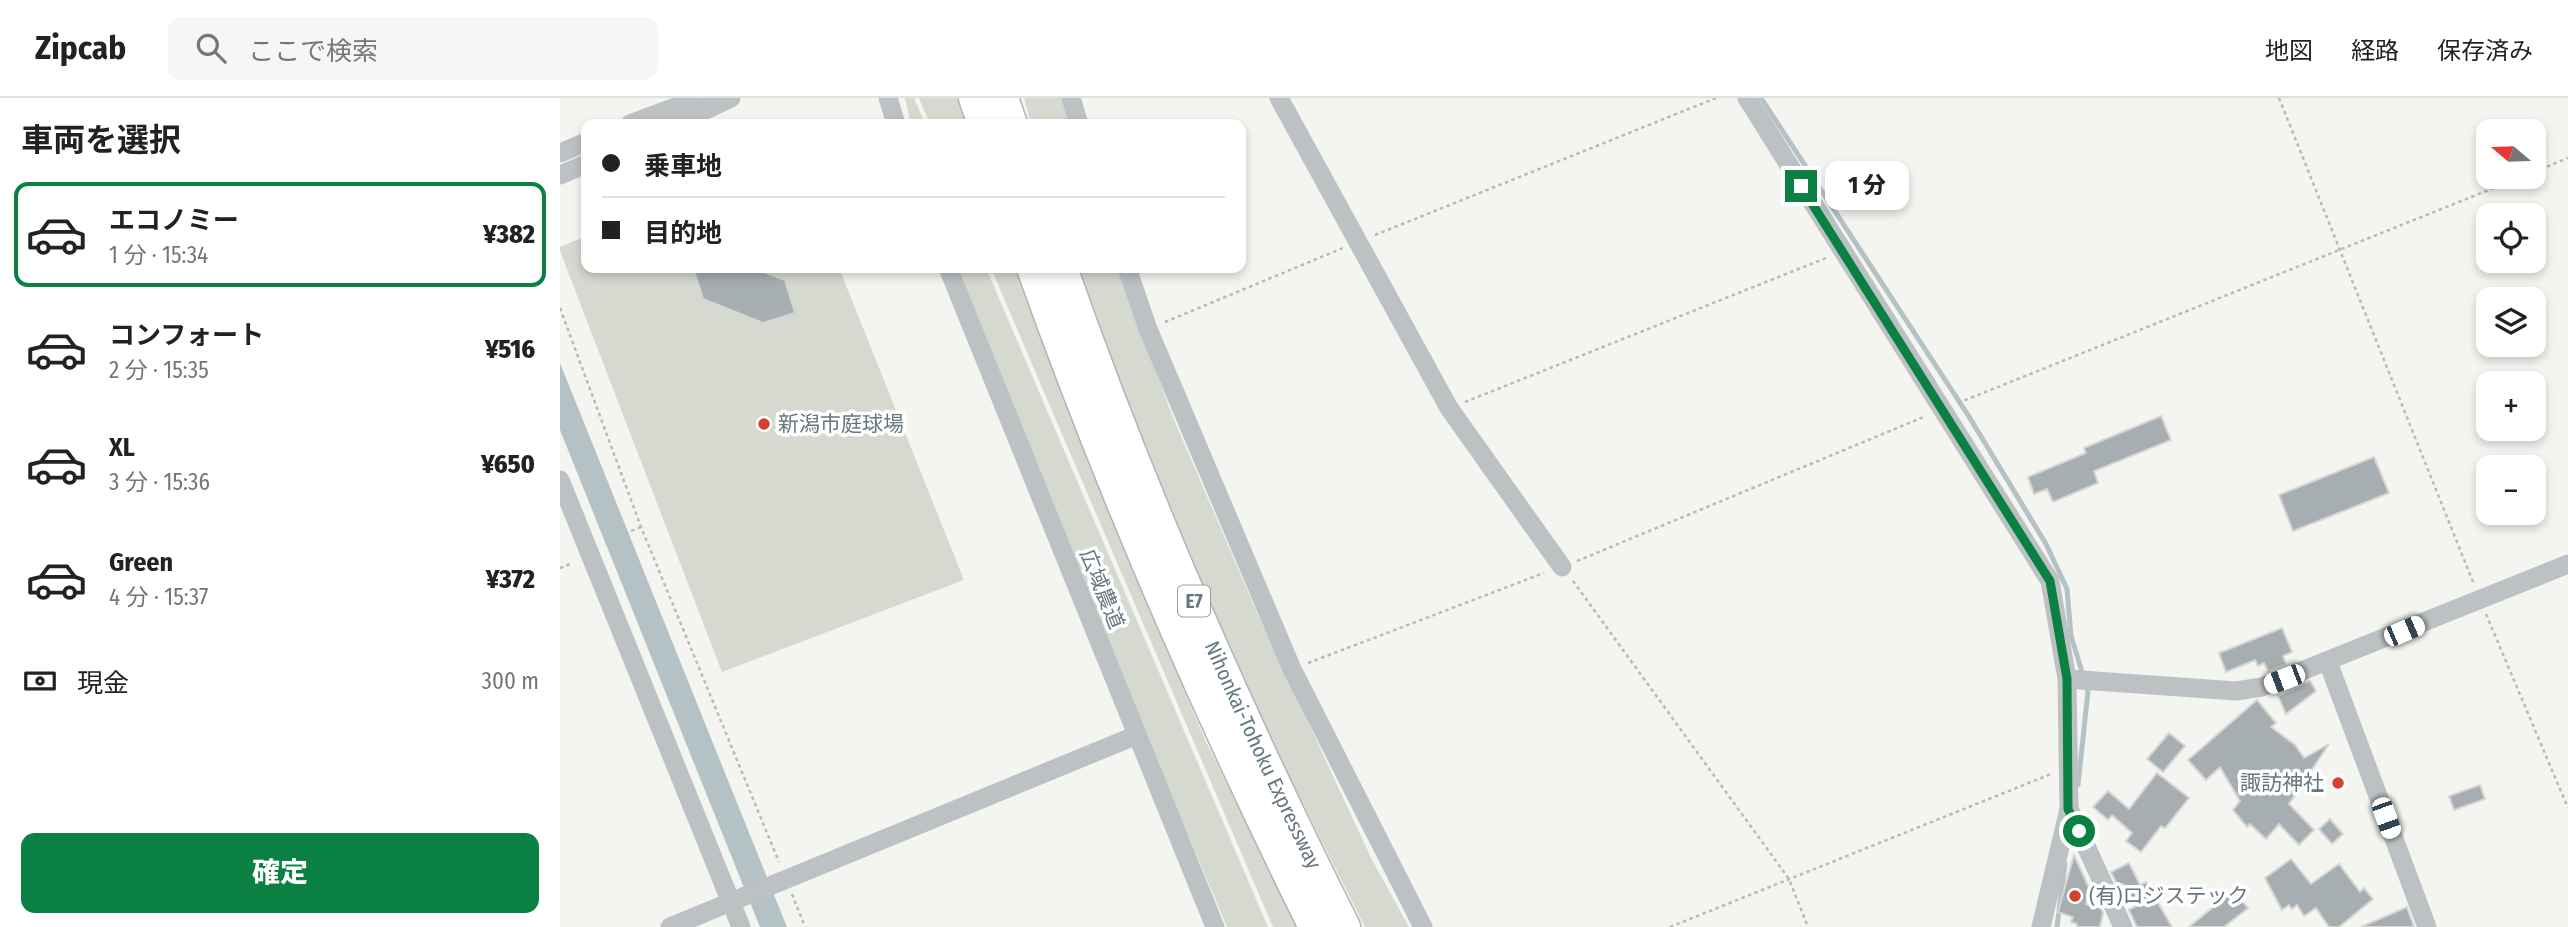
<!DOCTYPE html>
<html lang="ja">
<head>
<meta charset="utf-8">
<style>
	body { margin:0; font-family:"Fira Sans Condensed","Noto Sans JP",sans-serif; background:#f6f6f6; color:#222; height:100vh; display:flex; flex-direction:column; font-size:26px; white-space:nowrap }
	* { box-sizing:border-box; margin:0 }
	p { font-size:23px; color:#767676 }
	.icon { flex:none; width:38px; height:38px; fill:none; stroke:currentColor; stroke-width:2; stroke-linecap:round; stroke-linejoin:round }
	.map { position:relative; flex:1; overflow:hidden }
	.sheet { display:flex; flex-direction:column; background:#fff; width:560px }
	.sheet>* { flex:none }
	.guide { position:absolute; left:21px; top:21px; width:665px; height:154px; border-radius:14px; box-shadow:0 4px 10px #0003; display:grid; align-content:center; height:154px; padding:0 21px; background:#fff }
	.needle { width:46px; rotate:289deg }
	.tools { position:absolute; left:1916px; top:21px; display:grid; gap:14px }
	.tools a { display:grid; place-items:center; width:70px; height:70px; border-radius:14px; background:#fff; box-shadow:0 4px 10px #0003; font-size:35px }
	.end { position:absolute; width:32px; height:32px; margin:-16px; border:9px solid #0b8043; background:#fff; box-shadow:0 0 0 4px #fff }
	.from { border-radius:50% }
	.bubble { position:absolute; height:49px; border-radius:14px; background:#fff; box-shadow:0 4px 10px #0003; font-size:23px; font-weight:800; line-height:49px; text-align:center }
	.car { position:absolute; width:21px; height:42px; margin:-21px -10px; border-radius:9px; box-shadow:0 0 5px 2px #0007; background:linear-gradient(#fff 24%,#345 0 40%,#fff 0 76%,#345 0 86%,#fff 0) }
	.guide b { display:flex; align-items:center; gap:24px; height:66px; font-size:26px }
	.guide b+b { border-top:2px solid #e0e0e0 }
	.guide i { width:18px; height:18px; background:#222 }
	ul { padding:0; list-style:none }
	li { display:flex; align-items:center; gap:21px; height:105px; margin:0 14px 10px; padding:0 7px; border:4px solid transparent; border-radius:14px }
	li div { flex:1 }
	li b { display:block; font-size:26px }
	li em { font-style:normal; font-weight:800 }
	li.selected { border-color:#0b8043 }
	li>.icon { width:63px; height:63px; stroke-width:1.5 }
	h2 { padding:0 21px; font-size:32px; line-height:84px }
	.pay { display:flex; align-items:center; gap:18px; height:77px; padding:0 21px; font-size:26px }
	.pay p { margin-inline-start:auto }
	.action { display:flex; gap:14px; margin-top:auto; padding:14px 21px }
	.action a { flex:1; height:80px; border-radius:14px; background:#0b8043; color:#fff; font-size:28px; font-weight:800; line-height:80px; text-align:center }
	header { display:flex; align-items:center; gap:42px; box-sizing:border-box; height:98px; padding:0 35px; background:#fff; border-bottom:2px solid #e0e0e0 }
	header strong { font-size:33px }
	nav { display:flex; gap:38px; margin-inline-start:auto; font-size:24px }
	.search { width:490px; height:63px; background:#f6f6f6; display:flex; align-items:center; gap:18px; box-sizing:border-box; padding:0 24px; border-radius:14px; color:#767676; font-size:26px }
	main { display:flex; flex:1; min-height:0 }
	.map>svg:first-child { display:block }
	.green { fill:#d5d9d0 }
	.water { fill:#b5c2c5 }
	.lines { fill:none; stroke-linecap:round; stroke-linejoin:round }
	.stream { stroke:#b5c2c5; stroke-width:5 }
	.building { fill:#a6aeb1; stroke:#d6d5d4; stroke-width:2 }
	.highway-casing { stroke:#afb4b6; stroke-width:33 }
	.path { stroke:#b6babb; stroke-width:2.5; stroke-dasharray:3.5 3.5; stroke-linecap:butt }
	.minor { stroke:#bcc1c3; stroke-width:19 }
	.highway { stroke:#fff; stroke-width:30 }
	.route { stroke:#0b8043; stroke-width:9 }
	.poi-dot { fill:#d44131; stroke:#fff; stroke-width:2.5 }
	.labels { text-anchor:middle; dominant-baseline:central; stroke-width:7; stroke-linejoin:round; paint-order:stroke }
	.shield { fill:#fff; stroke:#94a0a5; stroke-width:2 }
	.shield-label { font-size:19px; font-weight:bold; fill:#66787f }
	.poi-label { font-size:21px; fill:#66787f; stroke:#fff; text-anchor:start }
	.street-label { font-size:21px; fill:#66787f; stroke:#fff }
</style>
</head>
<body>
<header>
<strong>Zipcab</strong>
<div class="search"><svg class="icon" aria-label="search" viewBox="0 0 24 24"><circle cx="10" cy="10" r="6"/><path d="M15 15l6 6"/></svg>ここで検索</div>
<nav><a>地図</a><a>経路</a><a>保存済み</a></nav>
</header>
<main>
<section class="sheet">
<h2>車両を選択</h2>
<ul>
<li class="selected"><svg class="icon" aria-label="car" viewBox="0 0 24 24"><path d="M5 17H2v-5l4-1 3-4h7l3 4 3 1v5h-3M9 17h6M6 11h13"/><circle cx="7" cy="17" r="2"/><circle cx="17" cy="17" r="2"/></svg><div><b>エコノミー</b><p>1 分 · 15:34</p></div><em>¥382</em></li>
<li><svg class="icon" aria-label="car" viewBox="0 0 24 24"><path d="M5 17H2v-5l4-1 3-4h7l3 4 3 1v5h-3M9 17h6M6 11h13"/><circle cx="7" cy="17" r="2"/><circle cx="17" cy="17" r="2"/></svg><div><b>コンフォート</b><p>2 分 · 15:35</p></div><em>¥516</em></li>
<li><svg class="icon" aria-label="car" viewBox="0 0 24 24"><path d="M5 17H2v-5l4-1 3-4h7l3 4 3 1v5h-3M9 17h6M6 11h13"/><circle cx="7" cy="17" r="2"/><circle cx="17" cy="17" r="2"/></svg><div><b>XL</b><p>3 分 · 15:36</p></div><em>¥650</em></li>
<li><svg class="icon" aria-label="car" viewBox="0 0 24 24"><path d="M5 17H2v-5l4-1 3-4h7l3 4 3 1v5h-3M9 17h6M6 11h13"/><circle cx="7" cy="17" r="2"/><circle cx="17" cy="17" r="2"/></svg><div><b>Green</b><p>4 分 · 15:37</p></div><em>¥372</em></li>
</ul>
<div class="pay"><svg class="icon" aria-label="cash" viewBox="0 0 24 24"><path d="M3 7h18v10H3z"/><circle cx="12" cy="12" r="2"/></svg>現金<p>300 m</p></div>
<div class="action"><a>確定</a></div>
</section>
<div class="map">
<svg width="2008" height="829" viewBox="0 0 2008 829">
	<rect width="100%" height="100%" fill="#f4f4f1"/>
	<g class="green">
		<path d="M345,0H354L365,26H351Z"/>
		<path d="M359,0H397L406,26H370Z"/>
		<path d="M464,0H503L510,26H471Z"/>
		<path d="M26,138V170H279L404,482L162,574L0,153V149Z"/>
		<path d="M398,170H426L708,829H667L596,661Z"/>
		<path d="M431,170H455L535,381L646,644L738,829H713Z"/>
		<path d="M514,170H558L612,317L695,510L812,762L849,829H805L679,579Z"/>
	</g>
	<path class="water" d="M0,265L227,829H200L189,802L0,332Z"/>
	<g class="lines">
		<g class="stream">
			<path d="M1201,0L1408,317L1486,446L1507,491L1511,538L1523,577"/>
			<path d="M1518,687L1528,593L1526,586"/>
			<path d="M1497,829L1505,766"/>
		</g>
	</g>
	<g class="building">
		<path d="M133,170H193L225,182L235,215L203,225L143,201Z"/>
		<path d="M1601,318L1611,342L1534,373L1538,385L1493,404L1487,391L1474,396L1468,379L1526,355L1524,350Z"/>
		<path d="M1814,359L1829,395L1733,433L1719,397Z"/>
		<path d="M1722,530L1732,554L1723,558L1726,566L1708,573L1704,565L1698,568L1695,562L1666,574L1659,555Z"/>
		<path d="M1750,583L1756,593L1726,616L1718,598Z"/>
		<path d="M1697,602L1716,625L1711,629L1735,647L1744,660L1769,646L1729,706L1754,732L1739,747L1719,726L1706,741L1690,726L1687,729L1673,712L1680,703L1660,669L1646,682L1628,662Z"/>
		<path d="M1609,635L1625,648L1603,674L1587,661Z"/>
		<path d="M1597,675L1629,700L1605,730L1601,728L1581,754L1566,743L1572,735L1552,717L1548,722L1533,709L1548,693L1569,711Z"/>
		<path d="M1920,687L1925,701L1894,712L1889,698Z"/>
		<path d="M1770,721L1783,736L1772,746L1759,731Z"/>
		<path d="M1514,757L1529,790L1526,806L1541,810L1543,815L1540,829H1517V826L1511,824L1513,819L1498,814Z"/>
		<path d="M1731,761L1751,786L1779,766L1800,794L1804,790L1813,801L1779,829H1769L1756,810L1744,818L1737,807L1732,811L1729,807L1722,812L1705,780Z"/>
		<path d="M1569,765L1580,787L1586,784L1612,829H1577L1569,812L1576,808L1563,786L1558,788L1551,774Z"/>
		<path d="M1673,793L1688,810L1664,829H1629Z"/>
		<path d="M1847,809L1854,829H1801Z"/>
	</g>
	<g class="lines">
		<g class="highway-casing">
			<g id="highway">
				<path d="M414,0L423,26"/>
				<path d="M443,0L452,26"/>
				<path d="M472,170C552,395 648,615 754,829"/>
				<path id="s1" d="M502,170C581,395 678,616 785,829"/>
			</g>
		</g>
		<g class="path">
			<path d="M1719,0L1913,484"/>
			<path d="M1974,74L2008,60"/>
			<path d="M815,137L1156,0"/>
			<path d="M0,210L81,429L219,764"/>
			<path d="M605,224L783,150"/>
			<path d="M905,304L1266,160"/>
			<path d="M1398,305L1961,79"/>
			<path d="M45,443L81,429"/>
			<path d="M1017,463L1366,318"/>
			<path d="M0,470L13,465"/>
			<path d="M1013,483L1229,781L1248,829"/>
			<path d="M1926,516L2008,710"/>
			<path d="M748,565L984,475"/>
			<path d="M232,796L245,829"/>
			<path d="M1110,829L1491,676"/>
		</g>
		<g class="minor">
			<path d="M328,0L336,26"/>
			<path d="M511,0L519,26"/>
			<path d="M719,0L889,310L1002,469"/>
			<path d="M1187,0L1490,483L1507,581L1509,711L1481,829"/>
			<path d="M70,26L139,0"/>
			<path d="M116,26L171,0"/>
			<path d="M0,55L26,44"/>
			<path d="M0,77L26,66"/>
			<path d="M388,170L655,829"/>
			<path d="M567,170L588,231L732,571L863,829"/>
			<path d="M0,382L181,829"/>
			<path d="M1768,564L1867,829"/>
			<path d="M1507,581L1676,593L1702,589L2008,466"/>
			<path d="M1509,711L1563,829"/>
			<path d="M110,829L577,637"/>
		</g>
		<use href="#highway" class="highway"/>
	</g>
	<g class="lines">
		<path class="route" d="M1241,88L1490,483L1507,581L1508,711L1519,733"/>
	</g>
	<g class="poi-dot">
		<circle cx="204" cy="326" r="7"/>
		<circle cx="1778" cy="685" r="7"/>
		<circle cx="1515" cy="798" r="7"/>
	</g>
	<g class="labels">
		<rect class="shield" x="618" y="487.5" width="32" height="31" rx="5"/>
		<g class="shield-label">
			<text x="634" y="503">E7</text>
		</g>
		<g class="poi-label">
			<text x="218" y="326">新潟市庭球場</text>
			<text x="1764" y="685" text-anchor="end">諏訪神社</text>
			<text x="1529" y="798">(有)ロジステック</text>
		</g>
		<g class="street-label">
			<text transform="translate(542 491) rotate(68)">広域農道</text>
			<text stroke="none"><textPath href="#s1" startOffset="527">Nihonkai-Tohoku Expressway</textPath></text>
		</g>
	</g>
</svg>
<div class="tools">
<a><svg class="needle" viewBox="-14 -14 28 28"><path d="M0-13l5 13h-10z" fill="#e53935"/><path d="M0 13l5-13h-10z" fill="#767676"/></svg></a>
<a><svg class="icon" aria-label="locate" viewBox="0 0 24 24"><circle cx="12" cy="12" r="6"/><path d="M12 2v4M12 18v4M2 12h4M18 12h4"/></svg></a>
<a><svg class="icon" aria-label="layers" viewBox="0 0 24 24"><path d="M12 4l9 5-9 5-9-5zM3 14l9 5 9-5"/></svg></a>
<a>+</a>
<a>−</a>
</div>
<i class="end from" style="left:1519px;top:733px"></i>
<i class="end" style="left:1241px;top:88px"></i>
<div class="bubble" style="left:1265px;top:63px;width:84px">1 分</div>
<i class="car" style="left:1844px;top:533px;rotate:67deg"></i>
<i class="car" style="left:1724px;top:581px;rotate:249deg"></i>
<i class="car" style="left:1826px;top:720px;rotate:160deg"></i>
<div class="guide">
<b><i class="from"></i>乗車地</b>
<b><i></i>目的地</b>
</div>
</div>
</main>
</body>
</html>
